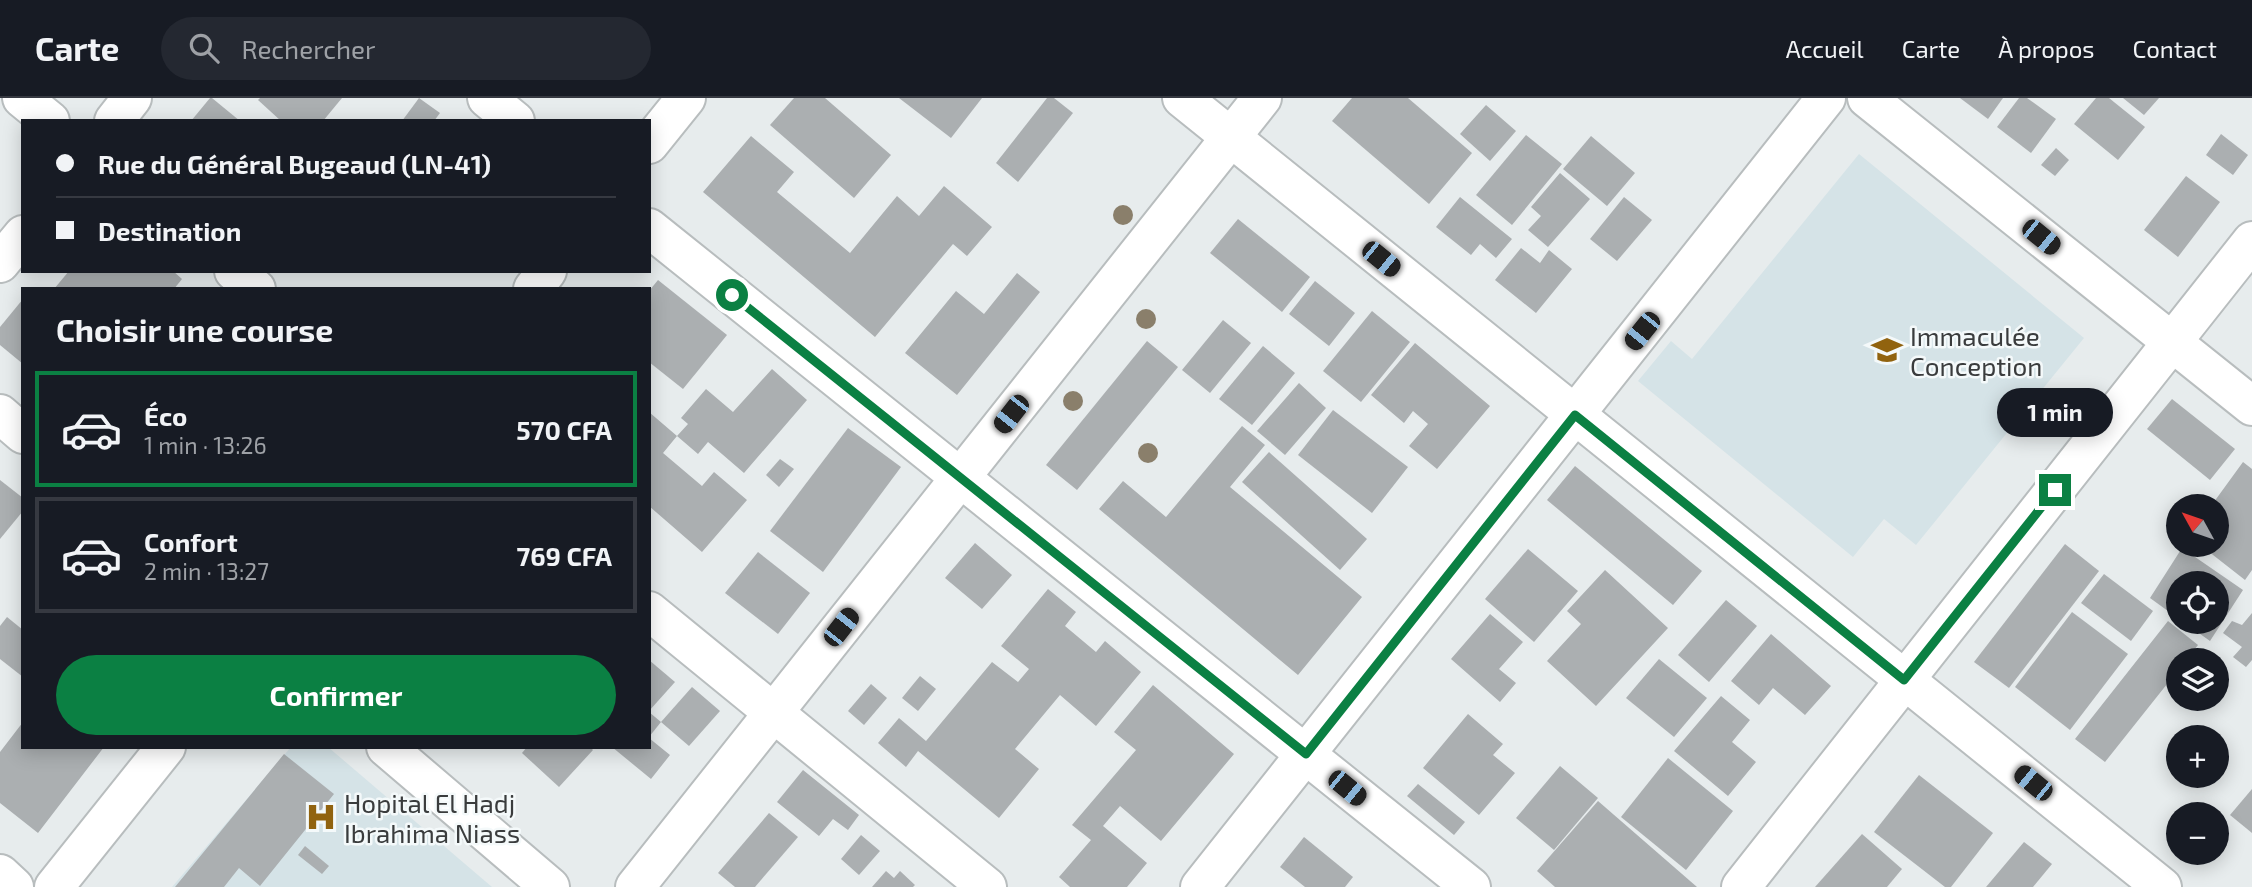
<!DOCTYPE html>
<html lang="fr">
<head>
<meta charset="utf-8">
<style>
	body { margin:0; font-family:"Exo 2",sans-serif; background:#242831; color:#f1f3f6; height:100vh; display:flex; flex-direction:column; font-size:26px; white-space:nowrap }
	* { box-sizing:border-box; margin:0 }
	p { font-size:23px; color:#9ea1a6 }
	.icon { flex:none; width:38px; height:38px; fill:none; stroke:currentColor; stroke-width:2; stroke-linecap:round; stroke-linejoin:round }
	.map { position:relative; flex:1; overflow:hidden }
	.details { position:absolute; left:21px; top:189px; width:630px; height:462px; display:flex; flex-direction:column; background:#171b24; border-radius:0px; box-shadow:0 4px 18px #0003 }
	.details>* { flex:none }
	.banner { position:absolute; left:21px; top:21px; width:630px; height:154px; border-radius:0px; box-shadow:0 4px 18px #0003; display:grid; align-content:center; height:154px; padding:0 35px; background:#171b24 }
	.needle { width:46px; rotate:310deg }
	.fabs { position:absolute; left:2166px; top:396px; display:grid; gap:14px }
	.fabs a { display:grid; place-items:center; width:63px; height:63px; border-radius:50%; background:#171b24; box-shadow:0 4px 18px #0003; font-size:35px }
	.end { position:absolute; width:32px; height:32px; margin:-16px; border:9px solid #0b8043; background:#fff; box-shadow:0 0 0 4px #fff }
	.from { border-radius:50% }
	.bubble { position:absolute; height:49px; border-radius:24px; background:#171b24; box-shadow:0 4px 18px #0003; font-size:23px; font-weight:700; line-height:49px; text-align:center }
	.car { position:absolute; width:21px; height:42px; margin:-21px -10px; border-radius:9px; box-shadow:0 0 5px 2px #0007; background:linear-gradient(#222 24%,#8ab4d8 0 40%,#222 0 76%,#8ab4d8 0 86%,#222 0) }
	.banner b { display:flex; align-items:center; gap:24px; height:66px; font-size:26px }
	.banner b+b { border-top:2px solid #363941 }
	.banner i { width:18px; height:18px; background:#f1f3f6 }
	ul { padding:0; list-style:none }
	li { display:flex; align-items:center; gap:21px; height:116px; margin:0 14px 10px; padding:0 21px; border:4px solid #363941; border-radius:0px }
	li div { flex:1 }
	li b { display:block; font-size:26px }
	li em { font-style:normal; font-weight:700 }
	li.current { border-color:#0b8043 }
	li>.icon { width:63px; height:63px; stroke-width:1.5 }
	h2 { padding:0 35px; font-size:32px; line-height:84px }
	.action { display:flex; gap:14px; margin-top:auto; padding:14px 35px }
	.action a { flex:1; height:80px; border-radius:42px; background:#0b8043; color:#fff; font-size:28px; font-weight:700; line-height:80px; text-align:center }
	header { display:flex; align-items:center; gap:42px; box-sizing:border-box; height:98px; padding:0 35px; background:#171b24; border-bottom:2px solid #363941 }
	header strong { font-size:33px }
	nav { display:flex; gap:38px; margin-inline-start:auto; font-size:24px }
	.search { width:490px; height:63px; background:#242831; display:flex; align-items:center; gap:18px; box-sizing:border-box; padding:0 24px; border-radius:38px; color:#9ea1a6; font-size:26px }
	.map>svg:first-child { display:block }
	.built { fill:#d5e3e7 }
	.building { fill:#abafb1 }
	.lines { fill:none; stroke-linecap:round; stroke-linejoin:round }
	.minor-casing { stroke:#b8bdbe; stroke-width:42 }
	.minor { stroke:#fff; stroke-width:38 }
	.tree { fill:#8a7f6b }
	.route { stroke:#0b8043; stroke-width:9 }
	.labels { text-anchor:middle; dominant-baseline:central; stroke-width:5; stroke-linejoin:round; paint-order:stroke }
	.poi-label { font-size:26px; fill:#3a3c3d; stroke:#f4f9fa; text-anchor:start }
</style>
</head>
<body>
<header>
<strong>Carte</strong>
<div class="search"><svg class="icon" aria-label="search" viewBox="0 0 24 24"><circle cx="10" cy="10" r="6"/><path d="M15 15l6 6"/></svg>Rechercher</div>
<nav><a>Accueil</a><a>Carte</a><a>À propos</a><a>Contact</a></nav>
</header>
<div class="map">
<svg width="2252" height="789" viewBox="0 0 2252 789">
	<rect width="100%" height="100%" fill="#e7eced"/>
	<g class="built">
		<path d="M1859,56L2084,240L1916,447L1884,421L1853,459L1638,283L1671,243L1692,261Z"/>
		<path d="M291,649H328L492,789H172Z"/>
	</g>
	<g class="building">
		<path d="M210,0H212L240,23H191Z"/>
		<path d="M260,0H342L323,23H281L258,2Z"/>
		<path d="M419,0L440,15L434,23H402Z"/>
		<path d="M794,0H825L891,57L854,100L770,27Z"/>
		<path d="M899,0H982L951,40Z"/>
		<path d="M1047,0H1054L1073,15L1018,84L996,65Z"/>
		<path d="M1352,0H1408L1472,55L1429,106L1332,23Z"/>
		<path d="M1960,0H2003L1988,21Z"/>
		<path d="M2019,0H2027L2056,21L2031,55L1997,29Z"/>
		<path d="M2096,0H2109L2145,29L2118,62L2074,26Z"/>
		<path d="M2123,0H2159L2144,17Z"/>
		<path d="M1486,7L1516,33L1490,63L1460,36Z"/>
		<path d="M2221,36L2248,57L2233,77L2206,57Z"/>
		<path d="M1526,37L1562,66L1512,127L1476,97Z"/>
		<path d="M751,38L794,74L777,94L850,155L897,98L919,118L944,88L992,129L967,158L953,146L875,239L703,94Z"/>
		<path d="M1591,38L1635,75L1607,108L1563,71Z"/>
		<path d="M2056,50L2069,62L2055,78L2041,67Z"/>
		<path d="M1560,75L1590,101L1548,149L1528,132L1541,118L1531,109Z"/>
		<path d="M2186,78L2220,104L2178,159L2144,132Z"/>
		<path d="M1460,99L1512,141L1496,160L1480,146L1471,157L1436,129Z"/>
		<path d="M1624,99L1652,122L1617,163L1590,141Z"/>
		<path d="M1238,121L1310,179L1282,214L1210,155Z"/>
		<path d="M1521,150L1540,165L1549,152L1572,171L1536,215L1495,182Z"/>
		<path d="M69,173H173L182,181L174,191H54Z"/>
		<path d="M1017,175L1040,194L957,297L905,255L956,193L984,216Z"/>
		<path d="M658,182L727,237L683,291L649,264V193Z"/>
		<path d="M1315,183L1355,215L1329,248L1289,216Z"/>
		<path d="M23,201V266L0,247V229Z"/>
		<path d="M1372,213L1410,244L1361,304L1323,273Z"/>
		<path d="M1223,222L1251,245L1210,295L1182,272Z"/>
		<path d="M1147,243L1178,269L1077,392L1046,367Z"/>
		<path d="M1415,245L1490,308L1437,371L1409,348L1428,326L1413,313L1404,325L1371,297Z"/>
		<path d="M1263,248L1295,275L1252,327L1219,301Z"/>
		<path d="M772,271L807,302L744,375L708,344L698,356L677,338L688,326L681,320L706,291L733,314Z"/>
		<path d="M1299,285L1326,310L1285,357L1257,333Z"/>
		<path d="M2172,301L2235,351L2210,382L2147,331Z"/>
		<path d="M1333,312L1408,369L1372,415L1298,357Z"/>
		<path d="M649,314L677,338L663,355L702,388L714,374L747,402L702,454L649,408Z"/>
		<path d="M1242,328L1265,347L1230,389L1362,499L1298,577L1099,411L1123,383L1166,419Z"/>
		<path d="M848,330L901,369L823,474L770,433Z"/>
		<path d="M1269,354L1367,441L1340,472L1242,384Z"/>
		<path d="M780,361L794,371L779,389L766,377Z"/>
		<path d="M2243,364L2252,371V472L2245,482L2199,446H2217V408H2211Z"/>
		<path d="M1575,368L1702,473L1673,507L1547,402Z"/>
		<path d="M0,382L23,400V413L0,441Z"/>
		<path d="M975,445L1012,477L982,511L945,480Z"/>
		<path d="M2065,446L2099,473L2009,590L1974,564Z"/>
		<path d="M2182,450L2243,492L2210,543L2182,523H2217V485H2179V521L2150,500Z"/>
		<path d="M1528,451L1578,493L1534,544L1485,501Z"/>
		<path d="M758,454L810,495L778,536L725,495Z"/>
		<path d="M1605,472L1668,530L1596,608L1547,563L1581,526L1567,513Z"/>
		<path d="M2104,476L2153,513L2131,543L2081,505Z"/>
		<path d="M1048,491L1076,514L1065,528L1096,554L1105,543L1141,574L1096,628L1060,597L1015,651L1039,671L999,720L918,653L906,669L878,645L899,620L926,643L992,564L1018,584L1029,571L1001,548Z"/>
		<path d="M1726,502L1757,528L1709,584L1678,557Z"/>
		<path d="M2072,514L2128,556L2070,632L2015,589Z"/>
		<path d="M2252,515V562L2246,569L2233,559L2242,549L2223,535L2232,523L2242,527Z"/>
		<path d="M1490,516L1523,544L1499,571L1516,585L1500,604L1451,561Z"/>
		<path d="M7,519L23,532V579L0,561V528Z"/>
		<path d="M2168,523L2198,547L2186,562H2179V571L2105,664L2075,641Z"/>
		<path d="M1771,536L1831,588L1805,617L1773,590L1759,607L1731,583Z"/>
		<path d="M1659,561L1707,600L1674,639L1626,600Z"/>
		<path d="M649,562L675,584L649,613Z"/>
		<path d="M920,578L936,591L918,613L902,600Z"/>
		<path d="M871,586L887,600L864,627L848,613Z"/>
		<path d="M1153,587L1234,656L1161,743L1120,708L1103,728L1147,765L1127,789H1070L1059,779L1091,742L1072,727L1136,652L1114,634Z"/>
		<path d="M692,589L720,613L689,648L661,624Z"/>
		<path d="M1721,598L1750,622L1732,644L1756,664L1728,698L1674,653Z"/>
		<path d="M649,614L661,624L649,639Z"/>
		<path d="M1468,616L1503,646L1493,657L1515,675L1479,717L1423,670Z"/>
		<path d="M23,624V649H104L38,735L0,705V654Z"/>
		<path d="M649,640L670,657L651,681L612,649H649Z"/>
		<path d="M527,649H590L593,652L559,689L522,655Z"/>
		<path d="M284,656L334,696L260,788L239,770L224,789H175Z"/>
		<path d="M1668,660L1733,713L1686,772L1621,719Z"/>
		<path d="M1560,668L1598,700L1554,752L1516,720Z"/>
		<path d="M803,672L859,717L848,732L833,721L819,738L777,704Z"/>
		<path d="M1919,677L1993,735L1951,789H1945L1874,734Z"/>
		<path d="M1418,686L1465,724L1454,737L1407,698Z"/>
		<path d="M2252,691V735L2230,717Z"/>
		<path d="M1598,703L1697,789H1555L1537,773Z"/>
		<path d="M769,715L798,739L755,789H735L718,775Z"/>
		<path d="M1862,736L1902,771L1887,789H1815Z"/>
		<path d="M861,737L880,753L859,777L841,761Z"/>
		<path d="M1304,739L1353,779L1345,789H1305L1280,769Z"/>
		<path d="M2024,744L2052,766L2033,789H1986Z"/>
		<path d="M305,748L329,768L322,776L298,757Z"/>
		<path d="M886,773L894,780L900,773L915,787L913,789H872Z"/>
	</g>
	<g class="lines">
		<g class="minor-casing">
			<g id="minor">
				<path d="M22,0L50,23"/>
				<path d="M487,0L515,23"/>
				<path d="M1182,0L2162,789"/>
				<path d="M1867,0L2252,308"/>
				<path d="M114,23L132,0"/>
				<path d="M649,46L686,0"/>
				<path d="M649,130L1471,789"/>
				<path d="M0,165L23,137"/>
				<path d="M234,173L256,191"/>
				<path d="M533,191L547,173"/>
				<path d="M0,316L23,336"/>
				<path d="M649,513L987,789"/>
				<path d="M386,649L550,789"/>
				<path d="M0,776L14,789"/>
				<path d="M54,789L166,649"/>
				<path d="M635,789L1262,0"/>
				<path d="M1200,789L1826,0"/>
				<path d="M1741,789L2252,143"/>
			</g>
		</g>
		<use href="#minor" class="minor"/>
	</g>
	<g class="tree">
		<circle cx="1123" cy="117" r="10"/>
		<circle cx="1146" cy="221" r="10"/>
		<circle cx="1073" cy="303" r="10"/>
		<circle cx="1148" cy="355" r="10"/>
	</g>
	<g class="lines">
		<path class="route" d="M732,197L1306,656L1575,317L1904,582L2055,392"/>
	</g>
	<defs>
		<g id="school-bare" transform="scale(2.415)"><path d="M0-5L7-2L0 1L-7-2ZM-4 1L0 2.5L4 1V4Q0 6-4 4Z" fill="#91630f" stroke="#f4f9fa" stroke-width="2.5" paint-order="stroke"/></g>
		<g id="hospital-bare" transform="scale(2.415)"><path d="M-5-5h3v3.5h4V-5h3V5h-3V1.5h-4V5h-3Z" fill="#91630f" stroke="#f4f9fa" stroke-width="2.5" paint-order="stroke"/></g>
	</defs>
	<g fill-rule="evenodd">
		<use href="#school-bare" x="1887" y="252"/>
		<use href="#hospital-bare" x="321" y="719"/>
	</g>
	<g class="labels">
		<g class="poi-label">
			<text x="1910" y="237">Immaculée<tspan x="1910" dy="30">Conception</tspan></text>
			<text x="344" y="704">Hopital El Hadj<tspan x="344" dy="30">Ibrahima Niass</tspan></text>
		</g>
	</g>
</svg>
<div class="fabs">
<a><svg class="needle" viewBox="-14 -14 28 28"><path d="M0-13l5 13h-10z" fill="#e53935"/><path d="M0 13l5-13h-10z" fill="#9ea1a6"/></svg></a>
<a><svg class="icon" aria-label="locate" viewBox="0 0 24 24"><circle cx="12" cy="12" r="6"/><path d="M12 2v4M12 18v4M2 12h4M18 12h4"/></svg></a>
<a><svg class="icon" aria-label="layers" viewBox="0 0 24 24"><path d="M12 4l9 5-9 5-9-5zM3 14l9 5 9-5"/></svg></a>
<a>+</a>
<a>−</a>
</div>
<i class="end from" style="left:732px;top:197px"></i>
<i class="end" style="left:2055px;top:392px"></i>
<div class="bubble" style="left:1997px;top:290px;width:116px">1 min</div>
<i class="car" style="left:2041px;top:139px;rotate:129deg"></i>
<i class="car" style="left:1381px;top:161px;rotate:129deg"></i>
<i class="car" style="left:1642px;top:233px;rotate:219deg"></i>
<i class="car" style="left:1011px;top:316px;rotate:218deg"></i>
<i class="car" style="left:841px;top:529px;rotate:38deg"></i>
<i class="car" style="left:2033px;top:685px;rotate:309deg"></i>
<i class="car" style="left:1347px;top:690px;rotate:129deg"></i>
<div class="banner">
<b><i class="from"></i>Rue du Général Bugeaud (LN-41)</b>
<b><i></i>Destination</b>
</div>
<section class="details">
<h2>Choisir une course</h2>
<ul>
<li class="current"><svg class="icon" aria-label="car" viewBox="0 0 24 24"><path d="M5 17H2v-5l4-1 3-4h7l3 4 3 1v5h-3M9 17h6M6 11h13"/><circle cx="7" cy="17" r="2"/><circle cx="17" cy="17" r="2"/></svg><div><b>Éco</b><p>1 min · 13:26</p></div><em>570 CFA</em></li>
<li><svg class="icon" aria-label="car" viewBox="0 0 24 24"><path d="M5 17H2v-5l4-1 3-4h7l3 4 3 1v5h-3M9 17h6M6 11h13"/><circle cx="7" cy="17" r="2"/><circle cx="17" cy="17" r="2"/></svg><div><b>Confort</b><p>2 min · 13:27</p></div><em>769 CFA</em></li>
</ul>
<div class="action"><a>Confirmer</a></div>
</section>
</div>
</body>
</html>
